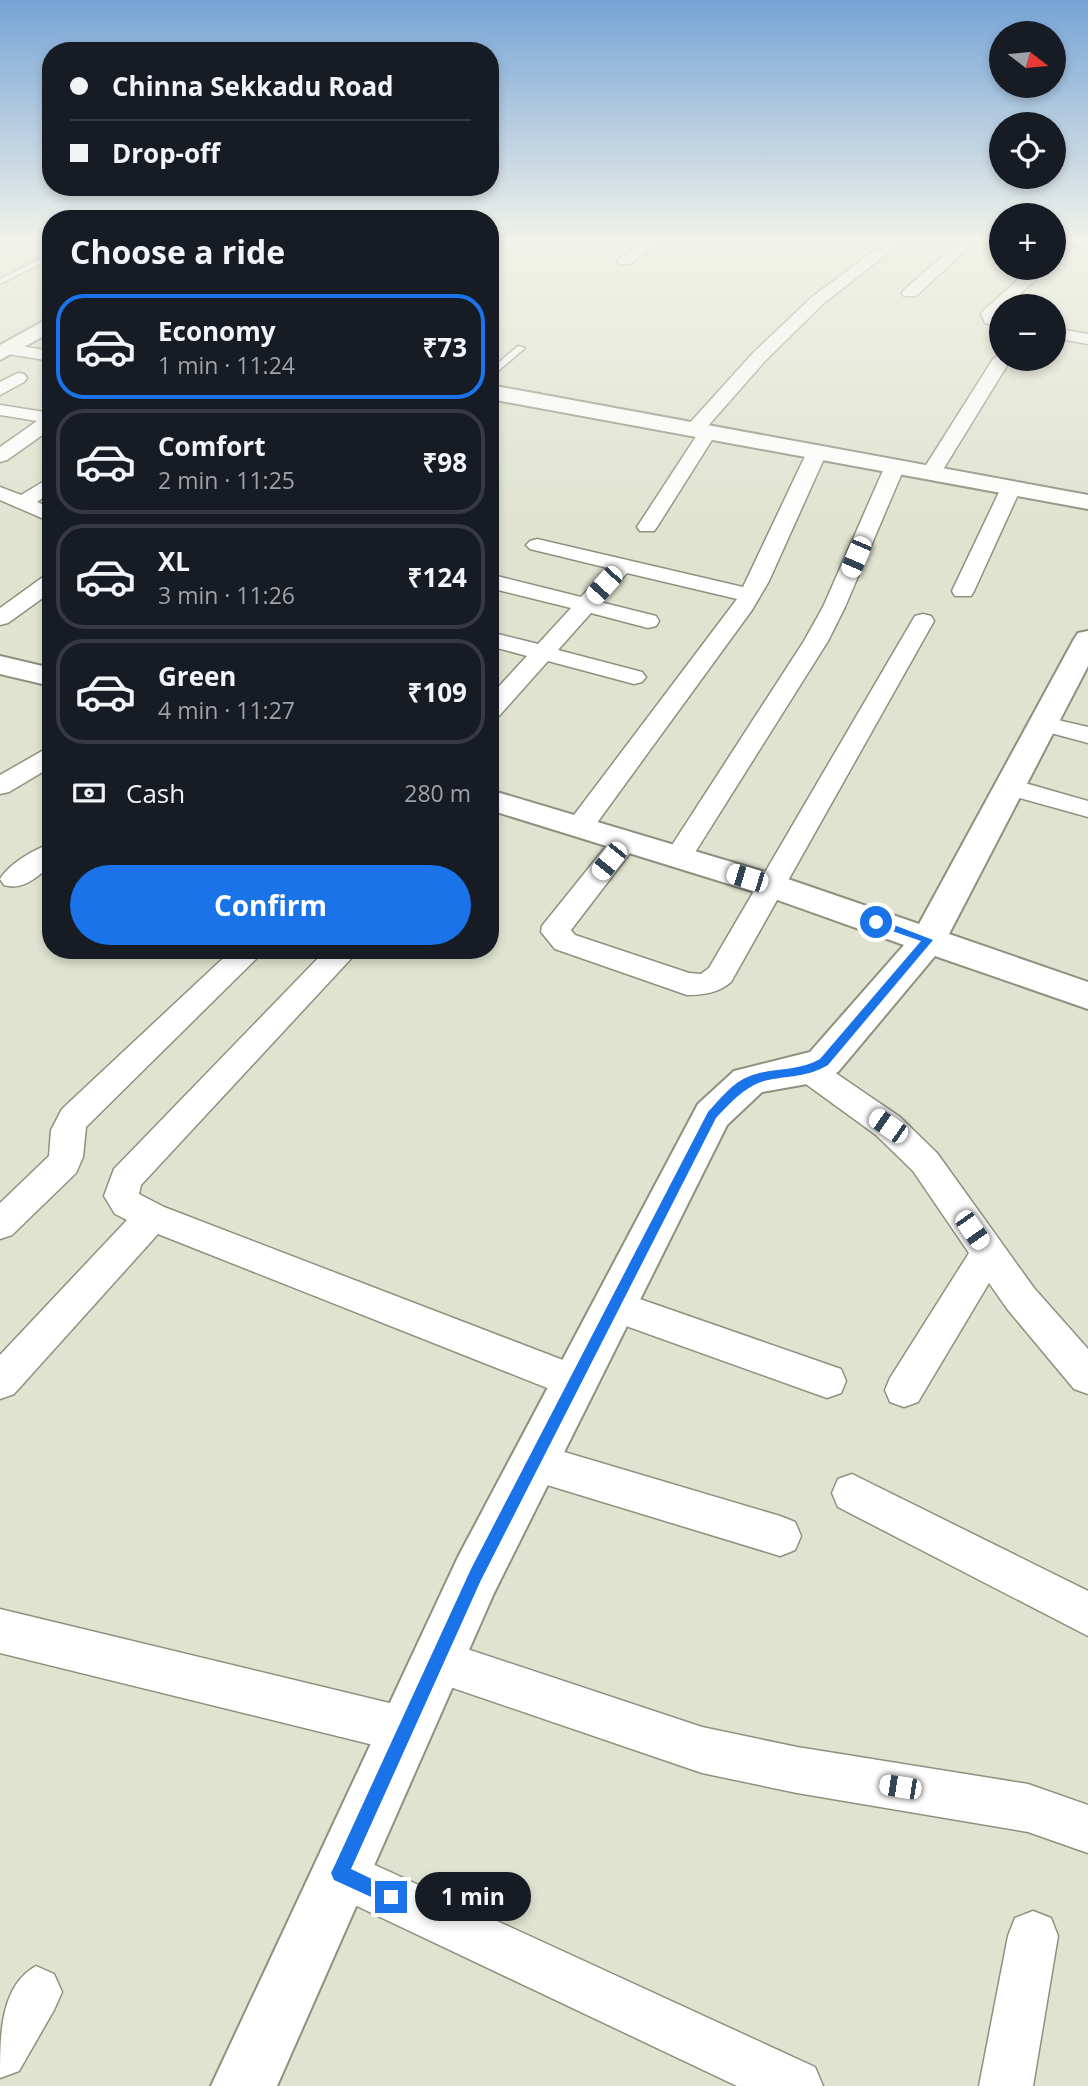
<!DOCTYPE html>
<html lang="en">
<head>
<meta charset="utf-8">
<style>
	body { margin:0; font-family:"Open Sans",sans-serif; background:#242831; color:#f1f3f6; height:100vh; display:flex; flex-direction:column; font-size:26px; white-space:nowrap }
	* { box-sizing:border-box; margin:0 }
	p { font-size:23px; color:#9ea1a6 }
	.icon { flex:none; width:38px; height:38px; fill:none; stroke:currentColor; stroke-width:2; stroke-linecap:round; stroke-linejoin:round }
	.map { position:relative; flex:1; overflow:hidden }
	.drawer { position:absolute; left:42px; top:210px; width:457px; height:749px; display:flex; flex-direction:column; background:#171b24; border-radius:28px; box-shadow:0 4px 10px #0003 }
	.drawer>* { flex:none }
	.banner { position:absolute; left:42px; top:42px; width:457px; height:154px; border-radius:28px; box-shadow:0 4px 10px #0003; display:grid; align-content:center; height:154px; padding:0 28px; background:#171b24 }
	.needle { width:46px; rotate:106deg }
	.fabs { position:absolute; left:989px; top:21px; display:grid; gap:14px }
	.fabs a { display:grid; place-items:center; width:77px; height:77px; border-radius:50%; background:#171b24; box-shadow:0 4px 10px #0003; font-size:35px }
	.end { position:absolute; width:32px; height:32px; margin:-16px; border:9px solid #1a73e8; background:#fff; box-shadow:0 0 0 4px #fff }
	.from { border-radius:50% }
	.bubble { position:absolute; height:49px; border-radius:24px; background:#171b24; box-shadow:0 4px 10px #0003; font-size:23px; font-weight:700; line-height:49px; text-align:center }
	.car { position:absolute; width:21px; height:42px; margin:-21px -10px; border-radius:9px; box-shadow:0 0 5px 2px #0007; background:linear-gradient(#fff 24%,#345 0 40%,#fff 0 76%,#345 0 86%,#fff 0) }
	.banner b { display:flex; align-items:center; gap:24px; height:66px; font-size:26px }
	.banner b+b { border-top:2px solid #363941 }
	.banner i { width:18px; height:18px; background:#f1f3f6 }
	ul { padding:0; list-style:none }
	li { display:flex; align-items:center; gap:21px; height:105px; margin:0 14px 10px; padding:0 14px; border:4px solid #363941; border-radius:28px }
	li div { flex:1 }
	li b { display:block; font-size:26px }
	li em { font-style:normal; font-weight:700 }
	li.on { border-color:#1a73e8 }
	li>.icon { width:63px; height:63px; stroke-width:1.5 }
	h2 { padding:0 28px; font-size:32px; line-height:84px }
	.pay { display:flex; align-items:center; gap:18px; height:77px; padding:0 28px; font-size:26px }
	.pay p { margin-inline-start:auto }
	.cta { display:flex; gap:14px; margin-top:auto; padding:14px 28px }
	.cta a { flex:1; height:80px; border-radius:42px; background:#1a73e8; color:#fff; font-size:28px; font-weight:700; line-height:80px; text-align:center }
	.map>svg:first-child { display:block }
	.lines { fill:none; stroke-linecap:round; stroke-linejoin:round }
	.service-casing { stroke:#8d917e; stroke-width:3 }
	.minor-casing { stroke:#8d917e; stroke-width:3 }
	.tertiary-casing { stroke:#8d917e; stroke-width:4 }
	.service { fill:#fff; fill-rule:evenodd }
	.minor { fill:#fff; fill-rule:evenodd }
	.tertiary { fill:#fff; fill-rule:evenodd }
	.route { fill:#1a73e8 }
</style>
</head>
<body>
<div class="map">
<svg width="1088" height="2086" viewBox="0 0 1088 2086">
	<rect width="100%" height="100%" fill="#dfe3cf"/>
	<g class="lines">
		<g class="service-casing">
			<g id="service">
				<path d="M51,253V258L0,284V279Z"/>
				<path d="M518,346L525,348L490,378V370Z"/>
			</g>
		</g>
		<g class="minor-casing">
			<g id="minor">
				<path d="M650,238H666L630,264H620L617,261L620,258Z"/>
				<path d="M891,238H907L824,303L765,361L707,427L715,428L717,432L657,527L654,531H640L637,527L697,435L687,434L685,430L687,426L753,353L812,297Z"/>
				<path d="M964,238H979L916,296H904L902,293L904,290Z"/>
				<path d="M1064,238H1079L1059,258L1054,259V247Z"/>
				<path d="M1031,268H1048L1007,306H1001L997,315L1001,317V327L985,323L981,314L983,311Z"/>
				<path d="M1059,329L1088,334V344L1054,338V330Z"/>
				<path d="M8,344L51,351V361L2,353V345Z"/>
				<path d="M1001,354V359H1011L941,473L931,479L924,477L921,473L993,359Z"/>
				<path d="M18,373L24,374L27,378L24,382L0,395V382Z"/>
				<path d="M0,405L51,413V429L7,460L0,462V447L37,421L0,415Z"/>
				<path d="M817,446L827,452L769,581L752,610L591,831L581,833L571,831L568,825L571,819L737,599L627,573L600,602L656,616L659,621L656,626L648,628L591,613L558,650L642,672L646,677L642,682L634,684L548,661L499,716L490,718V696L527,656L490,646V632L538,644L571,608L490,588V578L497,576L581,597L608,568L530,549L526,545L530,541L537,539L743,587L807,452Z"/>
				<path d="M895,460L905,466L845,607L828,641L689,862L679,865L669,862L665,856L804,641L823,607L885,466Z"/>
				<path d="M51,477V492L37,502L51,508V522L0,500V487L21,495Z"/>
				<path d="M1011,482L1018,484L1021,488L974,591L971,596H955L952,591L1001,488L1004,484Z"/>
				<path d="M51,576V592L8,623L0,625V608L43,577Z"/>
				<path d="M923,614L931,616L934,621L731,982C718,993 703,995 687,995L555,949L541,932L542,926L616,834L626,831L636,834L640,840L571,930L575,935L689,973L701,974L709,968L912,621L915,616Z"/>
				<path d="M1045,717L1088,727V743L1036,729L1033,724L1036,719Z"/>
				<path d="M51,748V767L9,792L0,794V775L42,751Z"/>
				<path d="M1011,779L1088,801V817L1002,793L998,787L1002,781Z"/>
				<path d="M51,844V866C36,877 23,891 4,885L0,879C9,864 34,849 51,844Z"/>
				<path d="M232,950H265L86,1127L83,1157L76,1173L12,1235L0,1239V1203L49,1156L51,1130L62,1109Z"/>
				<path d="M326,950H359L141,1185L139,1194L164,1207L589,1370L594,1382L589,1394L575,1399L158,1234L14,1394L0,1399V1355L127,1220L115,1214L104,1196L114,1169Z"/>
				<path d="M810,1059L821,1063L900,1117L937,1153L1034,1288L1088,1349V1394L1074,1389L1008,1310L989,1283L918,1402L904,1407L890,1402L885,1390L890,1378L969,1253L913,1171L876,1135L799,1079L794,1071L799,1063Z"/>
				<path d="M614,1290L841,1369L846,1381L841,1393L827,1398L601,1317L595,1306L601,1295Z"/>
				<path d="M534,1443L780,1516L795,1522L801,1536L795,1550L780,1556L534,1481L520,1475L514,1462L520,1449Z"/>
				<path d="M852,1474L1088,1591V1636L838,1507L832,1493L838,1479Z"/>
				<path d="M0,1609L406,1707L422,1714L429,1730L422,1746L406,1753L0,1653Z"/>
				<path d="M437,1639L702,1727L797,1747L1028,1784L1088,1805V1853L1028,1832L797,1793L702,1773L421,1677L415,1661L421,1645Z"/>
				<path d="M340,1849L815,2067L823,2086H737L323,1890L316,1873L323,1856Z"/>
				<path d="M1033,1911L1051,1918L1058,1936L1033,2086H979L1008,1936L1015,1918Z"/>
				<path d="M36,1966L54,1974L62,1992L54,2010L19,2071L0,2078C0,2035 0,1986 36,1966Z"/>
			</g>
		</g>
		<g class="tertiary-casing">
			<g id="tertiary">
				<path d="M1054,238H1088V248L1054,243Z"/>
				<path d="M51,317V332L0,360V345Z"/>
				<path d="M490,385L1088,495V509L490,399Z"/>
				<path d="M1088,631V666L949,934L1088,982V1009L935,956L838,1072L807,1084L762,1092L727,1125L494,1593L277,2086H211L458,1557L698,1104L734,1071L810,1052L904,945L758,893L490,810V790L782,877L919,924L1074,639L1078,633Z"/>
				<path d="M0,656L51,668V686L0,674Z"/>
			</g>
		</g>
		<use href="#service" class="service"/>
		<use href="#minor" class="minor"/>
		<use href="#tertiary" class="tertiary"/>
	</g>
	<linearGradient id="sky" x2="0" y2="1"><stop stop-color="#76a4d6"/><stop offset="0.45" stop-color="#f1f2e9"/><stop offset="1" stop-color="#f1f2e9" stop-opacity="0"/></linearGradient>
	<rect width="1088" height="530" fill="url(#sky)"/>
	<path class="route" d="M876,918L933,940L828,1065C801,1081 775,1074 754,1085C739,1093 727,1106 716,1118L481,1580L351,1869L397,1891L400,1897L397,1903L391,1906L334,1880L331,1873L334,1867L471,1569L708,1112C720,1099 733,1082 750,1076C773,1067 798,1072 820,1059L921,941L872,924V919Z"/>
</svg>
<div class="fabs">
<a><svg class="needle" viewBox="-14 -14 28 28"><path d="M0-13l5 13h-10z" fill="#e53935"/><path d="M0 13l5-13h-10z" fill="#9ea1a6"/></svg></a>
<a><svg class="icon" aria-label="locate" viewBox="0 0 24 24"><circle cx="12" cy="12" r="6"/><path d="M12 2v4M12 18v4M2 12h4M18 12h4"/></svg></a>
<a>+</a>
<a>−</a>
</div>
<i class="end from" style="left:876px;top:922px"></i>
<i class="end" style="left:391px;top:1897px"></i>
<div class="bubble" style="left:415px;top:1872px;width:116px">1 min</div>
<i class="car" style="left:856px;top:557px;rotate:203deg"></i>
<i class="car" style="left:604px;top:585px;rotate:222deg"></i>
<i class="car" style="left:609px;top:861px;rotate:219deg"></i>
<i class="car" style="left:747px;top:878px;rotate:287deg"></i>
<i class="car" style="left:888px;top:1126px;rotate:305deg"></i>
<i class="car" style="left:972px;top:1230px;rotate:145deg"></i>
<i class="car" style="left:900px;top:1787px;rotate:279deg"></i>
<div class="banner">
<b><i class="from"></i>Chinna Sekkadu Road</b>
<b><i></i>Drop-off</b>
</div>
<section class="drawer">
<h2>Choose a ride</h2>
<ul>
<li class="on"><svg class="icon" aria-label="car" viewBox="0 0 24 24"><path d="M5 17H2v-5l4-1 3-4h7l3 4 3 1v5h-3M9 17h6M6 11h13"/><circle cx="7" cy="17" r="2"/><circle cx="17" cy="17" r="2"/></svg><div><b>Economy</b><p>1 min · 11:24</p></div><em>₹73</em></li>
<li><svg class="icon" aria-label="car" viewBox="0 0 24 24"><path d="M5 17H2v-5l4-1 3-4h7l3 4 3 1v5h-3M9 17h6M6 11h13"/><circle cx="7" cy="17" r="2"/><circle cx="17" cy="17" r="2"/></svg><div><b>Comfort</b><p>2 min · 11:25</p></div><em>₹98</em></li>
<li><svg class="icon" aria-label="car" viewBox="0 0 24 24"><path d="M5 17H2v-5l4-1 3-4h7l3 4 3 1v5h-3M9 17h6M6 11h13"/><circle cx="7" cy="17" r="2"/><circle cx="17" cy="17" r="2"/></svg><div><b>XL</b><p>3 min · 11:26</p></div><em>₹124</em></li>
<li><svg class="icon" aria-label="car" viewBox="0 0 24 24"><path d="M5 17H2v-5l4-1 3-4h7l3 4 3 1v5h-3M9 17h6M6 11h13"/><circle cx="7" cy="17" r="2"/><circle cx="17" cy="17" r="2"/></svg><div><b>Green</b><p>4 min · 11:27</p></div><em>₹109</em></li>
</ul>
<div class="pay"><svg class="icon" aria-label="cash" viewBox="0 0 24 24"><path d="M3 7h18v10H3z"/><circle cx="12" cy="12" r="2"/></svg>Cash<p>280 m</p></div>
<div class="cta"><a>Confirm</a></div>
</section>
</div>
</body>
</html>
